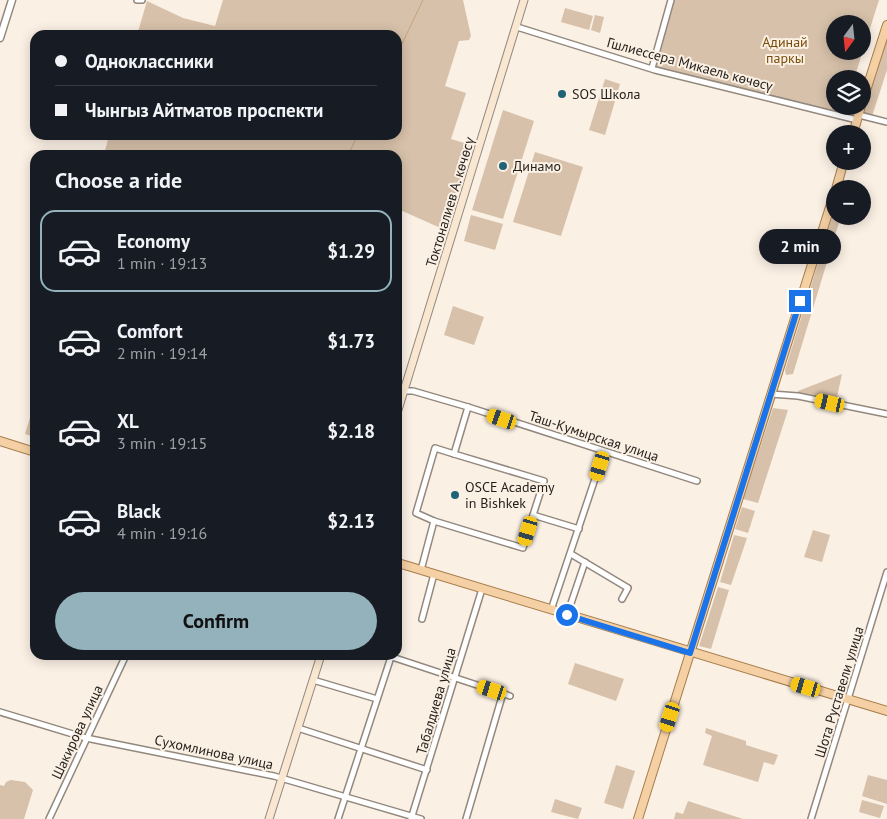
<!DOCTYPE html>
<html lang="en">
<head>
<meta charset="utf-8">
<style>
	body { margin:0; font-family:"PT Sans",sans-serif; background:#242831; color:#f1f3f6; height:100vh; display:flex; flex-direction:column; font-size:19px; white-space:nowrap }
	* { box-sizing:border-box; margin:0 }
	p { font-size:16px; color:#9ea1a6 }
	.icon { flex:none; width:28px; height:28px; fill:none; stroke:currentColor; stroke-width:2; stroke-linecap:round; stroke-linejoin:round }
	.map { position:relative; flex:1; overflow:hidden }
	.details { position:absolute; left:30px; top:150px; width:372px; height:510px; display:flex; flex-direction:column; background:#171b24; border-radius:15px; box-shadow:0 2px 12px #0003 }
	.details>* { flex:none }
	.top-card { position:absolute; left:30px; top:30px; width:372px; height:110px; border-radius:15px; box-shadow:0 2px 12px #0003; display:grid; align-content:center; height:110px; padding:0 25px; background:#171b24 }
	.needle { width:32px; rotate:195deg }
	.fabs { position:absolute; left:826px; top:15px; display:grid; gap:10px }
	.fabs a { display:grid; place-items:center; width:45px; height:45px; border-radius:50%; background:#171b24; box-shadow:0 2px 12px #0003; font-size:25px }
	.end { position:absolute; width:22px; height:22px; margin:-11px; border:6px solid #1a73e8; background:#fff; box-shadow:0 0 0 2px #fff }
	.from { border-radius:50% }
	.bubble { position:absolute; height:35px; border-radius:18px; background:#171b24; box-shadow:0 2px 12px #0003; font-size:16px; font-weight:600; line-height:35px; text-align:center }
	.car { position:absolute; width:15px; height:30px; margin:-15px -8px; border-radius:6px; box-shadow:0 0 4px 1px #0007; background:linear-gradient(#f5c518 24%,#345 0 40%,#f5c518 0 76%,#345 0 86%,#f5c518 0) }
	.top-card b { display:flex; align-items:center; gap:18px; height:48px; font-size:19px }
	.top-card b+b { border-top:1px solid #363941 }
	.top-card i { width:12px; height:12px; background:#f1f3f6 }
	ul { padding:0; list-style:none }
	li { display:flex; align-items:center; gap:15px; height:82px; margin:0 10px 8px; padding:0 15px; border:2px solid transparent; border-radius:15px }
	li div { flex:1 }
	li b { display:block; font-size:19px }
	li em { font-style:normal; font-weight:600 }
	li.selected { border-color:#93b2bc }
	li>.icon { width:45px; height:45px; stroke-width:1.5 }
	h2 { padding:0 25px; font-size:22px; line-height:60px }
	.action { display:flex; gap:10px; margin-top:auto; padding:10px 25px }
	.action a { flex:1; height:58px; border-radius:30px; background:#93b2bc; color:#111; font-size:20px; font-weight:600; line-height:58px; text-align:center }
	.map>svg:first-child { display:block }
	.green { fill:#d7c1aa; fill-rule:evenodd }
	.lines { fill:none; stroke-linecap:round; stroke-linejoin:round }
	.stream { stroke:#c5a37d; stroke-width:1 }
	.minor-casing { stroke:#92887e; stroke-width:8 }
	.tertiary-casing { stroke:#92887e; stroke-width:9 }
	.secondary-casing { stroke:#92887e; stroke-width:9 }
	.primary-casing { stroke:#a67d4c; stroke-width:10 }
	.minor { stroke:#fff; stroke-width:5 }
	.tertiary { stroke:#fff; stroke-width:6 }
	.secondary { stroke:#fae7d1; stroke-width:7 }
	.primary { stroke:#f5d0a4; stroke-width:8 }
	.route { stroke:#1a73e8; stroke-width:6 }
	.poi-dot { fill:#206376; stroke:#fbf0e4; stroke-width:2 }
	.labels { text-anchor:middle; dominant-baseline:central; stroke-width:4; stroke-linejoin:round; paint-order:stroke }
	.park-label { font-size:14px; fill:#794c0a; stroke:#fbf0e4 }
	.street-label { font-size:14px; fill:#211d19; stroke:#fbf0e4 }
	.poi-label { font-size:14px; fill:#211d19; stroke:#fbf0e4; text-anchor:start }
</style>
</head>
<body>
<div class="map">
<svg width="887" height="819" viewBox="0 0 887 819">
	<rect width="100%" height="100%" fill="#fbf0e4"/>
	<g class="green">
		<path d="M223,0H463L471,36L469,40L459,41L445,86L466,93L451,139L471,145L445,230L398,209V155H104L109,135H398V35H137L147,1L183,18L215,26Z"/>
		<path d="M673,0H879L854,79H835V106H846L843,115L656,69ZM835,24H862V51H835Z"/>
		<path d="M565,8L593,16L589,30L561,22Z"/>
		<path d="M595,15L604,17L600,33L591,30Z"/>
		<path d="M887,39V70L872,116L864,113Z"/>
		<path d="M605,79L620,84L605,135L589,130Z"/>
		<path d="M503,110L534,121L503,219L472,210Z"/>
		<path d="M535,152L583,167L561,236L513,222Z"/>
		<path d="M835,208V216H841L793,374L786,375L785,370Z"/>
		<path d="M471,215L503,224L495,250L464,241Z"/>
		<path d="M453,306L484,317L474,345L444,335Z"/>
		<path d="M842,374L836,402L798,394V391Z"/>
		<path d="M33,408L35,409V437L25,434Z"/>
		<path d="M773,408L788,410L758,503L743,499Z"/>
		<path d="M742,507L755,511L748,533L735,529Z"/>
		<path d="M813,530L830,535L822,562L804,557Z"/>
		<path d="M734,535L747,538L731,585L720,582Z"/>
		<path d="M718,587L729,590L711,649L699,646Z"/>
		<path d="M575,663L624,679L616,701L568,684Z"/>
		<path d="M706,728L746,741V745L778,755L774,765L764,762L758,782L703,765L712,736L705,733Z"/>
		<path d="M616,765L635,771L623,809L604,803Z"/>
		<path d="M868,775L887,780V804L862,796Z"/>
		<path d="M11,780L25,782L33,790L24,819H0V785L4,786L6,782Z"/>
		<path d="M555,799L582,808L578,819L551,812Z"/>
		<path d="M862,800L884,806L880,818L859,812Z"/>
		<path d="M688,801L743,819H674L676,812L683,814Z"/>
	</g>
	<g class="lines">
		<g class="stream">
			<path d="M398,52L423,0"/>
			<path d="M348,155L358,135"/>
		</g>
		<g class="minor-casing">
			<g id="minor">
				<path d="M137,0H142"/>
				<path d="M517,27L655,70L857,120"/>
				<path d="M652,68L671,0"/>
				<path d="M859,115L887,122"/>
				<path d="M398,391H413L468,407L697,481"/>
				<path d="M771,394L798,396L887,414"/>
				<path d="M468,407L454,454L435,448L416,513L434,521L523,548L533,515"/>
				<path d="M454,454L544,481L533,515L579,529"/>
				<path d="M571,554L628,588L622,599"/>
				<path d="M421,570L434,521"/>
				<path d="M551,610L604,452"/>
				<path d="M567,615L585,562"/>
				<path d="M422,619L434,574"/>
				<path d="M386,655L510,696"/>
				<path d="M313,680L377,699"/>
				<path d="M0,712L86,738L274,776L421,819"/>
				<path d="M298,728L427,770"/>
				<path d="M49,819L126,655"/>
				<path d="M338,819L391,657"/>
				<path d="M411,819L482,589"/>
				<path d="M466,819L503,693"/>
				<path d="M811,819L887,572"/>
			</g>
		</g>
		<g class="tertiary-casing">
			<path id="tertiary" d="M0,38L12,0"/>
		</g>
		<g class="secondary-casing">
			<g id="secondary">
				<path d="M398,410L524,0"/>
				<path d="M269,819L321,655"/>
			</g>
		</g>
		<g class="primary-casing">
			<g id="primary">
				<path d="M862,103L887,25"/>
				<path d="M853,134L861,106"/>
				<path d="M836,189L844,161"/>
				<path d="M0,441L35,452"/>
				<path d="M398,563L887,711"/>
				<path d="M638,819L835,191"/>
			</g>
		</g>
		<use href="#minor" class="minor"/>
		<use href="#tertiary" class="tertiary"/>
		<use href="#secondary" class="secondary"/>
		<use href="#primary" class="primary"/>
	</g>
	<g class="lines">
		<path class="route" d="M567,615L690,653L800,301"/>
	</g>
	<g class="poi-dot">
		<circle cx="562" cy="94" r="5"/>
		<circle cx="503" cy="166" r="5"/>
		<circle cx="455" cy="495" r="5"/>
	</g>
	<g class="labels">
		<g class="park-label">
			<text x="785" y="42">Адинай<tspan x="785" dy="16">паркы</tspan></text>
		</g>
		<g class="street-label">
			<text transform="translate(690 64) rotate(15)">Гшлиессера Микаель көчөсү</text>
			<text transform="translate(450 202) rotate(-73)">Токтоналиев А. көчөсү</text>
			<text transform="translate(594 436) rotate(18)">Таш-Кумырская улица</text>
			<text transform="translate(839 692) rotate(-73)">Шота Руставели улица</text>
			<text transform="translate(436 701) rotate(-74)">Табалдиева улица</text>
			<text transform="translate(77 732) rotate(-65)">Шакирова улица</text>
			<text transform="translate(214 752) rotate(12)">Сухомлинова улица</text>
		</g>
		<g class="poi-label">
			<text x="572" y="94">SOS Школа</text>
			<text x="513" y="166">Динамо</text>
			<text x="465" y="487">OSCE Academy<tspan x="465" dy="16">in Bishkek</tspan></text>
		</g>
	</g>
</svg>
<div class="fabs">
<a><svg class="needle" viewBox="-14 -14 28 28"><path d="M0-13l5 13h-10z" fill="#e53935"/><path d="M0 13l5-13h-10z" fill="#9ea1a6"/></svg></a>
<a><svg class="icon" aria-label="layers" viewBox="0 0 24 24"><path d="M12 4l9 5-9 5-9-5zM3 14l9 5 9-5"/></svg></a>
<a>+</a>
<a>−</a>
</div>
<i class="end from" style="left:567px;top:615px"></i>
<i class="end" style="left:800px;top:301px"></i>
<div class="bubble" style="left:759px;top:229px;width:82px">2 min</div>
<i class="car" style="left:830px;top:403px;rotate:283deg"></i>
<i class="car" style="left:502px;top:419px;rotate:289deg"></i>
<i class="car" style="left:600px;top:466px;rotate:197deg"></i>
<i class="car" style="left:528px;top:531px;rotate:197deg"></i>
<i class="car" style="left:806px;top:687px;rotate:286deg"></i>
<i class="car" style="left:492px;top:690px;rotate:288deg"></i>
<i class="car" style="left:670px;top:717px;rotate:198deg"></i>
<div class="top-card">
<b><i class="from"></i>Одноклассники</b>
<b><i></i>Чынгыз Айтматов проспекти</b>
</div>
<section class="details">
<h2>Choose a ride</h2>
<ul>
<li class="selected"><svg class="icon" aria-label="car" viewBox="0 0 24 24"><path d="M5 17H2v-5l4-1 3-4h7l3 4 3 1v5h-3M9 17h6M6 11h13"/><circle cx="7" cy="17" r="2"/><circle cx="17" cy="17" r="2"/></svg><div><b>Economy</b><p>1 min · 19:13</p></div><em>$1.29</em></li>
<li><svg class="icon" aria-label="car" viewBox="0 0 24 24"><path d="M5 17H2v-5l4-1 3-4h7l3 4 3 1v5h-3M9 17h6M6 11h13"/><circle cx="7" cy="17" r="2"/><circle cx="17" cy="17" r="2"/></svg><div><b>Comfort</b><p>2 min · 19:14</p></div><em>$1.73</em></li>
<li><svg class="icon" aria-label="car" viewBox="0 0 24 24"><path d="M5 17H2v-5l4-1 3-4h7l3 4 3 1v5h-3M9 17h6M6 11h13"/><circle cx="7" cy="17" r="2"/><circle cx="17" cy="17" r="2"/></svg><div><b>XL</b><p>3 min · 19:15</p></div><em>$2.18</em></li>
<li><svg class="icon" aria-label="car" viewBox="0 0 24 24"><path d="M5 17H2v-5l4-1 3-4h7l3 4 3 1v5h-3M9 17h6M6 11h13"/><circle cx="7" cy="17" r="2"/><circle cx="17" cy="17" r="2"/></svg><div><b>Black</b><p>4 min · 19:16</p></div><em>$2.13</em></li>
</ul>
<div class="action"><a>Confirm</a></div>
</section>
</div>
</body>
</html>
